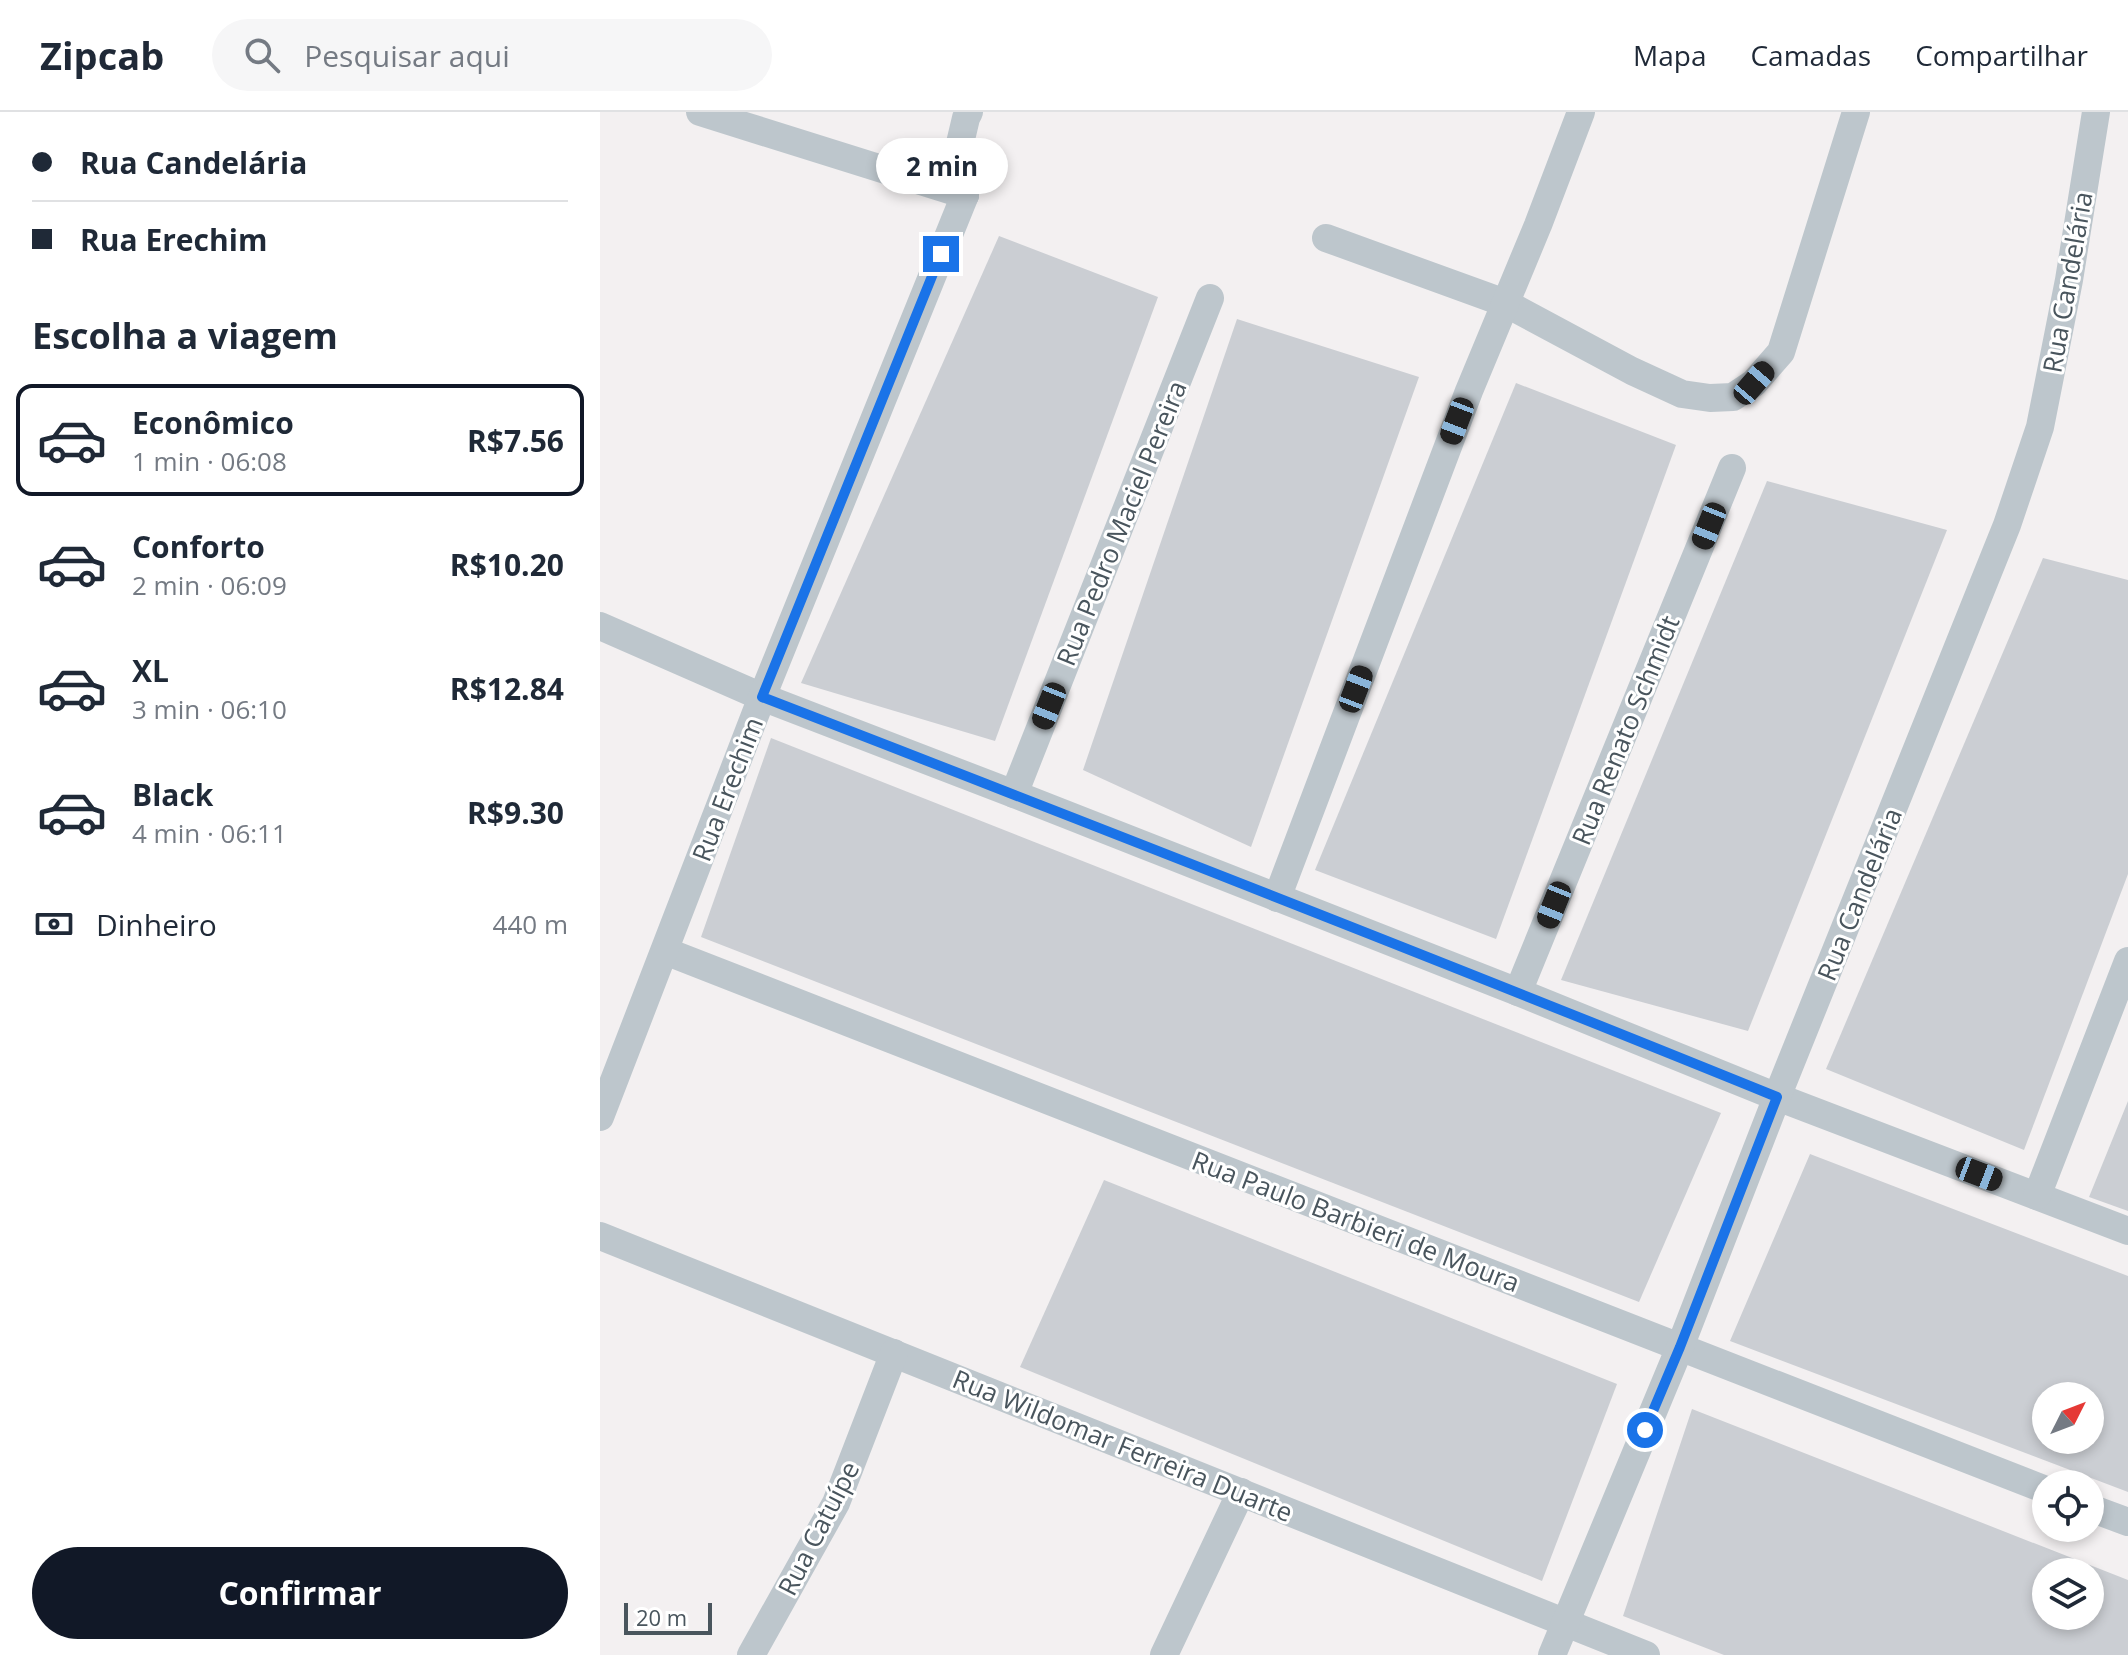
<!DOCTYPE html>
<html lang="pt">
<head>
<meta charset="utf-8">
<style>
	body { margin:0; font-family:"Open Sans",sans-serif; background:#f6f6f7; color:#1f2937; height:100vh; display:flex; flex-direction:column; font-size:30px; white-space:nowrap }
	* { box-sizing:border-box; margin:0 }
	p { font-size:26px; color:#747a83 }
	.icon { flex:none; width:44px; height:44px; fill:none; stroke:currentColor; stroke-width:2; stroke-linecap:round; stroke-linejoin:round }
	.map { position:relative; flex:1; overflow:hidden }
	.side { display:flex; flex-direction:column; background:#fff; width:600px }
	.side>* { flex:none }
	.hud { display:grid; align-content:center; height:176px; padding:0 32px; background:#fff }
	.needle { width:52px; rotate:48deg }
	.buttons { position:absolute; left:1432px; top:1270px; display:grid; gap:16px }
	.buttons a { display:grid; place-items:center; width:72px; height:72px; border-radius:50%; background:#fff; box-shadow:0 4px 12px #0003; font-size:40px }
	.scale { position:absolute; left:24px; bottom:20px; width:88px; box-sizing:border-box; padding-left:8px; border:4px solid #49555d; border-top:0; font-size:22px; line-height:28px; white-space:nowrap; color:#49555d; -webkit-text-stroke:6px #fff; paint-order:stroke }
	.end { position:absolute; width:36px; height:36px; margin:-18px; border:10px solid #1a73e8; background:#fff; box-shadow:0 0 0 4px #fff }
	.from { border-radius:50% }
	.bubble { position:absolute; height:56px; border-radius:28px; background:#fff; box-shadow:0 4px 12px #0003; font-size:26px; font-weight:700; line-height:56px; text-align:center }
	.car { position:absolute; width:24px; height:48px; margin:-24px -12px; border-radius:10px; box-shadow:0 0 6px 2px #0007; background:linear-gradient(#222 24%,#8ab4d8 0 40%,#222 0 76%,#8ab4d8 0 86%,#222 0) }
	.hud b { display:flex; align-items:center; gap:28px; height:76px; font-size:30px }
	.hud b+b { border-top:2px solid #e0e1e3 }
	.hud i { width:20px; height:20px; background:#1f2937 }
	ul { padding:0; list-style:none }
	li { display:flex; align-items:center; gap:24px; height:112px; margin:0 16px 12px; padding:0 16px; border:4px solid transparent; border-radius:16px }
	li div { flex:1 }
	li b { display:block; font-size:30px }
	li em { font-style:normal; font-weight:700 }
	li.on { border-color:#111827 }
	li>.icon { width:72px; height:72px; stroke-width:1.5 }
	h2 { padding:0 32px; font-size:36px; line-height:96px }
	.pay { display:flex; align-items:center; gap:20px; height:88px; padding:0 32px; font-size:30px }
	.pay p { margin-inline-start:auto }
	.primary-button { display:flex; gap:16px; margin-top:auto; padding:16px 32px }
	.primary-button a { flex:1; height:92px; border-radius:48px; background:#111827; color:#fff; font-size:32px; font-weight:700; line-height:92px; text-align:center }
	header { display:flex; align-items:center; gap:48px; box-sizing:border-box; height:112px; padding:0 40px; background:#fff; border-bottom:2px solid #e0e1e3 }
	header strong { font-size:38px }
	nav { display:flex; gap:44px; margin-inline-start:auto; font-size:28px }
	.search { width:560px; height:72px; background:#f6f6f7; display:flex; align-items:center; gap:20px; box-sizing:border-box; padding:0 28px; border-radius:44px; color:#747a83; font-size:30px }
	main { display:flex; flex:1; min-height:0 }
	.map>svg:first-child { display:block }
	.building { fill:#cbced3; fill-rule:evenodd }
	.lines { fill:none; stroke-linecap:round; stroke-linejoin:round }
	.street { stroke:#bdc6cc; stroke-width:28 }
	.route { stroke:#1a73e8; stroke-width:10 }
	.labels { text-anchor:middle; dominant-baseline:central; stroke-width:6; stroke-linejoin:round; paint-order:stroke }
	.street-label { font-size:26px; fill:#49555d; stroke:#fff }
</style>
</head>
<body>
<header>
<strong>Zipcab</strong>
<div class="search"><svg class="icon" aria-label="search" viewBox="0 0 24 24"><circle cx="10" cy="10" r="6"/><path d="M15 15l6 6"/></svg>Pesquisar aqui</div>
<nav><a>Mapa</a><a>Camadas</a><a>Compartilhar</a></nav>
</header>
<main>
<section class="side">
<div class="hud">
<b><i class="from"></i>Rua Candelária</b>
<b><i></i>Rua Erechim</b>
</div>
<h2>Escolha a viagem</h2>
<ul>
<li class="on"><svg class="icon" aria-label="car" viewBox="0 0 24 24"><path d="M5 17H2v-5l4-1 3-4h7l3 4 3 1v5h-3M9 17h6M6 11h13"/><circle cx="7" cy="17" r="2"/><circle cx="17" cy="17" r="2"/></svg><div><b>Econômico</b><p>1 min · 06:08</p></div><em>R$7.56</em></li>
<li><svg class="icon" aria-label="car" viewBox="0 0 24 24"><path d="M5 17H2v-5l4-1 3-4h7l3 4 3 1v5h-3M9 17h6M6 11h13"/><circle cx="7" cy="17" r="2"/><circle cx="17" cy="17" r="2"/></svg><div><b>Conforto</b><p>2 min · 06:09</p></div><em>R$10.20</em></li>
<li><svg class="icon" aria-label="car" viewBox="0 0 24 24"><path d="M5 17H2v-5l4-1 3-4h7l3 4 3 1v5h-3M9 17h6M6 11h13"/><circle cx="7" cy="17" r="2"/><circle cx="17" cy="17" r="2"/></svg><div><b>XL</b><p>3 min · 06:10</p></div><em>R$12.84</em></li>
<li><svg class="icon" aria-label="car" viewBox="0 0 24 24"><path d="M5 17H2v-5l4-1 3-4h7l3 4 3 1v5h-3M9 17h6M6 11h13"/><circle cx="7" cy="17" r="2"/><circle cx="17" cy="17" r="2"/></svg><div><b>Black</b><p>4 min · 06:11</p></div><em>R$9.30</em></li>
</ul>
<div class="pay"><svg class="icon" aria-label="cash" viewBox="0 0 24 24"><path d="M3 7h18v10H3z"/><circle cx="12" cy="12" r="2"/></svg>Dinheiro<p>440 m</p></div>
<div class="primary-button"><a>Confirmar</a></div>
</section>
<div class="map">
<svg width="1528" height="1543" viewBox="0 0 1528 1543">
	<rect width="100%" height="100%" fill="#f3f0f1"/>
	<g class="building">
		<path d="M399,124L558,185L395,629L201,571Z"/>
		<path d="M637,207L819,265L651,735L483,658Z"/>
		<path d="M916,271L1076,333L896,827L715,758Z"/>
		<path d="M1167,369L1347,418L1148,919L961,868Z"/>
		<path d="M1443,446L1528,468V762L1424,1038L1226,957Z"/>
		<path d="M171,626L1121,1001L1039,1190L101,825Z"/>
		<path d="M1528,989V1099L1489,1085Z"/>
		<path d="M1210,1042L1528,1164V1380L1130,1229ZM1446,1284H1490V1328H1446Z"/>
		<path d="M504,1068L1017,1272L942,1469L420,1255Z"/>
		<path d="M1092,1297L1528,1468V1543H1124L1023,1504ZM1446,1460H1490V1504H1446Z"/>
	</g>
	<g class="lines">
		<g class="street">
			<path d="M100,0L365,83"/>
			<path d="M365,83L357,44L366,6L369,0"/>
			<path d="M726,126L905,191L1032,259L1082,282L1110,286L1133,285L1154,271L1181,240L1256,0"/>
			<path d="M0,514L162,585L414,682L918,880L1177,985L1528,1119"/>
			<path d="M414,682L610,186"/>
			<path d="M677,786L869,279L938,113L981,0"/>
			<path d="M65,839L1446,1378"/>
			<path d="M918,880L1132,356"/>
			<path d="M0,1005L162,585L365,83"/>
			<path d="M1437,1084L1528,849"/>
			<path d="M0,1124L1046,1543"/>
			<path d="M1490,1396L1528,1410"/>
			<path d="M151,1543L236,1391L294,1241"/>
			<path d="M564,1543L641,1380"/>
			<path d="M952,1543L1080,1235L1177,985L1407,413L1440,315L1469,168L1496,0"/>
		</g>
	</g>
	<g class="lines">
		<path class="route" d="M341,142L162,585C501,716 840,848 1177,985L1080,1235L1045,1318"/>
	</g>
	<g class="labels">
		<g class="street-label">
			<text transform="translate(1467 170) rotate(-80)">Rua Candelária</text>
			<text transform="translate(521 411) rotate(-68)">Rua Pedro Maciel Pereira</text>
			<text transform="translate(1025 618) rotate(-68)">Rua Renato Schmidt</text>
			<text transform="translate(127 677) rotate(-69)">Rua Erechim</text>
			<text transform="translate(1259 782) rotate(-68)">Rua Candelária</text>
			<text transform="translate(756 1109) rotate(21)">Rua Paulo Barbieri de Moura</text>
			<text transform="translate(523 1333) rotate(22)">Rua Wildomar Ferreira Duarte</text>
			<text transform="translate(218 1416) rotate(-63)">Rua Catuípe</text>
		</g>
	</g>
</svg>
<div class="buttons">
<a><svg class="needle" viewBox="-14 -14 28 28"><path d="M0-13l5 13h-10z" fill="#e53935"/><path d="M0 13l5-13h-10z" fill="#747a83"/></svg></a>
<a><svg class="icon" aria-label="locate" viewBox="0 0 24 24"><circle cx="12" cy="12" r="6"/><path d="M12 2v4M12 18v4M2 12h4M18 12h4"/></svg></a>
<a><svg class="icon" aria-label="layers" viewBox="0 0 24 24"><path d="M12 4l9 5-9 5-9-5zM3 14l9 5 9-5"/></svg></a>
</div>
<div class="scale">20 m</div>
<i class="end from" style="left:1045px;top:1318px"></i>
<i class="end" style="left:341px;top:142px"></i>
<div class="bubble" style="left:276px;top:26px;width:132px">2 min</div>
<i class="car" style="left:1154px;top:271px;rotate:41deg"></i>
<i class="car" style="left:857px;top:309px;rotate:201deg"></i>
<i class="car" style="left:1109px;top:414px;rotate:202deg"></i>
<i class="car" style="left:756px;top:577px;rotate:21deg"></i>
<i class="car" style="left:449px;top:594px;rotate:202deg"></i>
<i class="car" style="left:954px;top:793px;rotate:202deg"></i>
<i class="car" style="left:1379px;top:1062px;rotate:111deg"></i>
</div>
</main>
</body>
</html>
